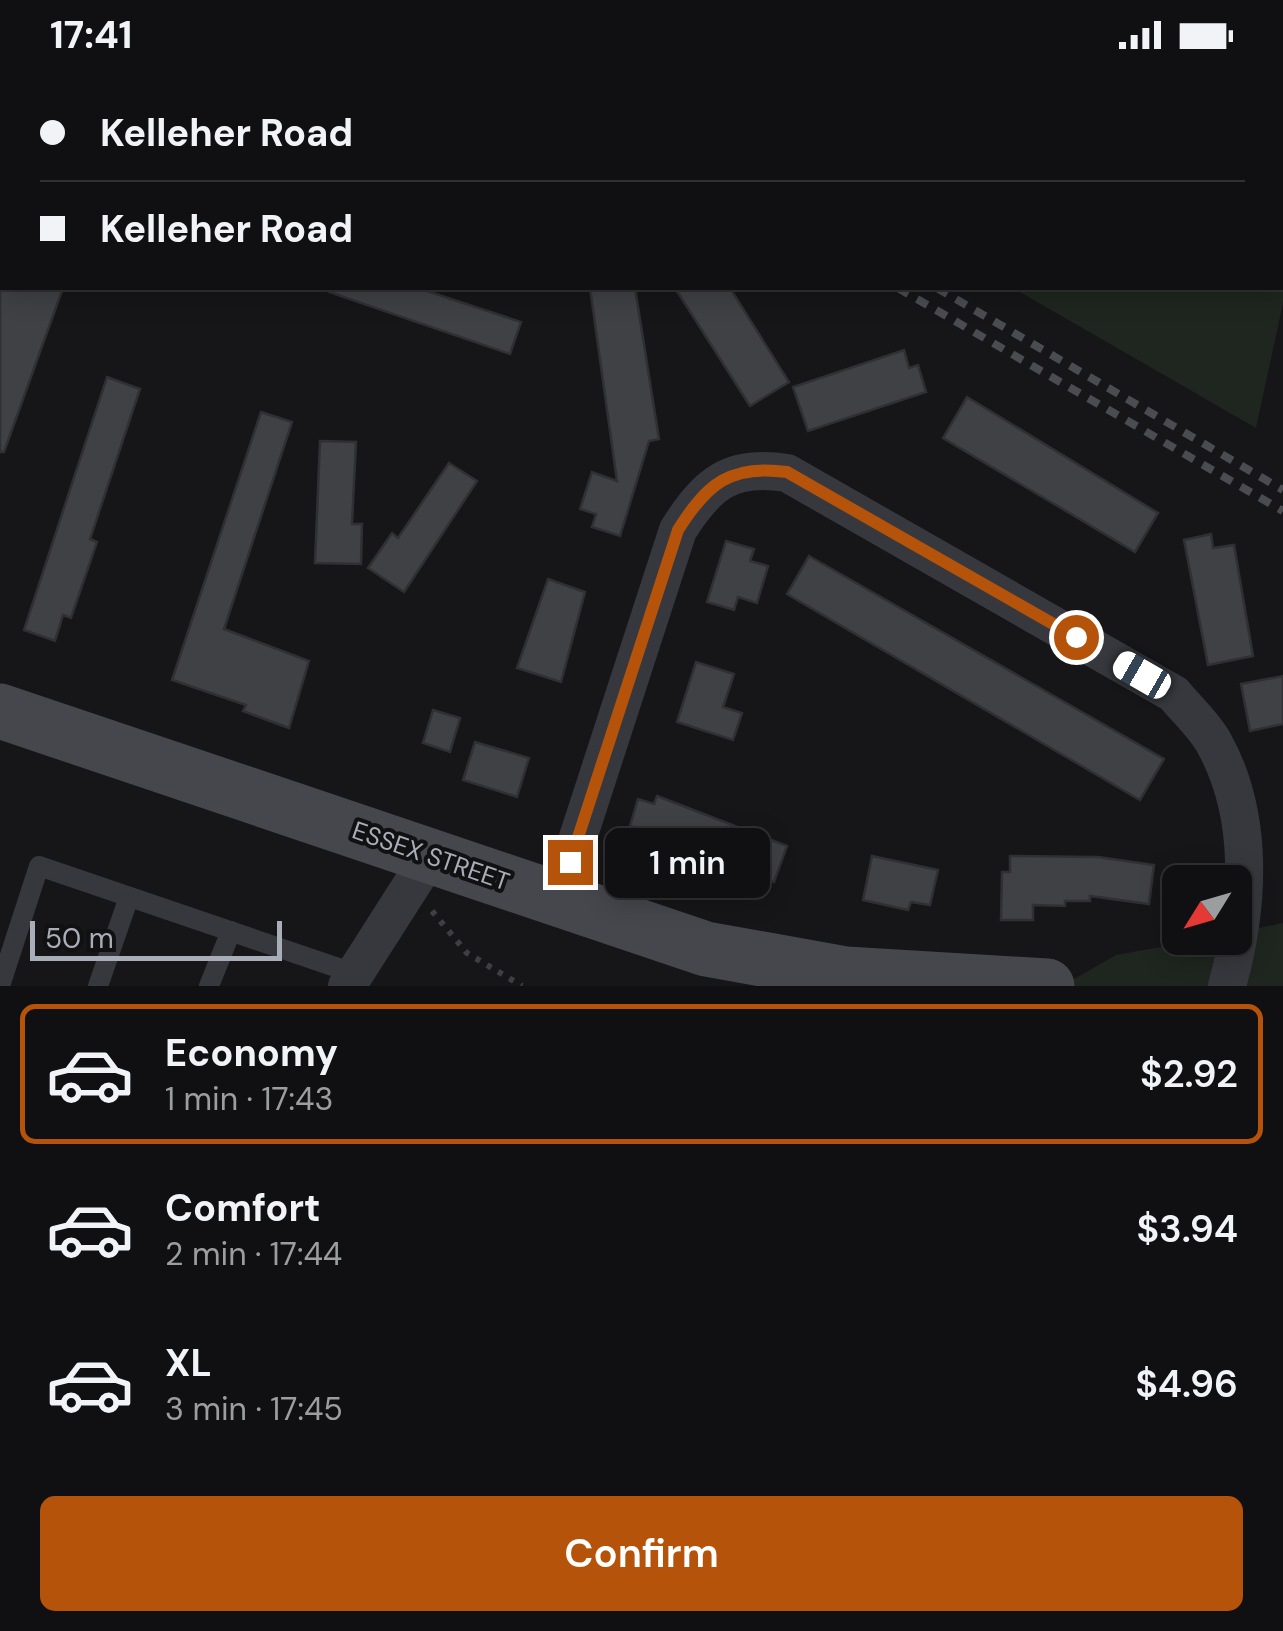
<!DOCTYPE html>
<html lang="en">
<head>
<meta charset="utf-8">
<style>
	body { margin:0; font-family:"DM Sans",sans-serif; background:#1e1e20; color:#f1f3f6; height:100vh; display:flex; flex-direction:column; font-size:38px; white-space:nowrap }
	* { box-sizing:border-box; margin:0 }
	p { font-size:32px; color:#9c9d9f }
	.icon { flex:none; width:55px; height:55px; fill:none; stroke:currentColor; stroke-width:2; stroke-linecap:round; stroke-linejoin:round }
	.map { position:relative; height:916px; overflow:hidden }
	.side { display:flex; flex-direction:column; background:#101012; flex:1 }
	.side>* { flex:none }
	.top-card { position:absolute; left:0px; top:0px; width:1285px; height:220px; box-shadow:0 5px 25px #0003,0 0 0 2px #303032; display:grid; align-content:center; height:220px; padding:0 40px; background:#101012 }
	.needle { width:65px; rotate:233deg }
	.fabs { position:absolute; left:1162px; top:795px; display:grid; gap:20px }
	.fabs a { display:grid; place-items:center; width:90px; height:90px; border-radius:15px; background:#101012; box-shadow:0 5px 25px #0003,0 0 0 2px #303032; font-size:50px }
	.scale { position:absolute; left:30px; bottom:25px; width:252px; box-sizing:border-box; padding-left:10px; border:5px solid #a8adb8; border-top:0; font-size:28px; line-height:35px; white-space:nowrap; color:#a8adb8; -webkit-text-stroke:8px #111113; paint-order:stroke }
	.end { position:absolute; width:45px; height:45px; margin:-22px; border:12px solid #b45309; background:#fff; box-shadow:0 0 0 5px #fff }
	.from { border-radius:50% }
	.bubble { position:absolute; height:70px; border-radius:15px; background:#101012; box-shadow:0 5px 25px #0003,0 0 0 2px #303032; font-size:32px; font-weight:600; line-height:70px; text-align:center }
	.car { position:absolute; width:30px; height:60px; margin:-30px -15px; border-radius:12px; box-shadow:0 0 8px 2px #0007; background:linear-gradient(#fff 24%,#345 0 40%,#fff 0 76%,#345 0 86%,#fff 0) }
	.top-card b { display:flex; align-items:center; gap:35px; height:95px; font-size:38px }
	.top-card b+b { border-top:2px solid #303032 }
	.top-card i { width:25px; height:25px; background:#f1f3f6 }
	ul { padding:18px 0 0; list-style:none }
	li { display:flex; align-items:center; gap:30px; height:140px; margin:0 20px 15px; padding:0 20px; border:5px solid transparent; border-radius:15px }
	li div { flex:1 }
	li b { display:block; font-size:38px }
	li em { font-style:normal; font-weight:600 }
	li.selected { border-color:#b45309 }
	li>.icon { width:90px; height:90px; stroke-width:1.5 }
	.button { display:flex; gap:20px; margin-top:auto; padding:20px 40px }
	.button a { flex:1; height:115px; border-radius:15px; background:#b45309; color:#fff; font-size:40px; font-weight:600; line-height:115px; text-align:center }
	.status { display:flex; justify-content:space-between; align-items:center; height:70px; padding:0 50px; background:#101012; direction:ltr }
	.status svg { height:28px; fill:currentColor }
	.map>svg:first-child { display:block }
	.green { fill:#1e261f }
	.building { fill:#404145; stroke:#303034; stroke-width:2.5 }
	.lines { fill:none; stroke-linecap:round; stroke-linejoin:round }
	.path { stroke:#3d3f44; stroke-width:6; stroke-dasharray:5 8; stroke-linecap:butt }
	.service { stroke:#37383d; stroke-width:20 }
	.minor { stroke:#37383d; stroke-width:38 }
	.secondary { stroke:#45474d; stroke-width:55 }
	.rail { stroke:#4a4c52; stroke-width:8; stroke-dasharray:12 10; stroke-linecap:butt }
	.route { stroke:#b45309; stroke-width:12 }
	.labels { text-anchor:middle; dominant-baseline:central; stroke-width:8; stroke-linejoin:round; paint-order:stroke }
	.street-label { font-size:25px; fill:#a8adb8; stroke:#111113 }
</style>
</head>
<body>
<div class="status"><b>17:41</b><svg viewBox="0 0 49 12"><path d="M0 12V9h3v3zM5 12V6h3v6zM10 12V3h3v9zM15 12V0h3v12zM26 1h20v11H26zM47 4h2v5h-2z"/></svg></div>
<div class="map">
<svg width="1283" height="916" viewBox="0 0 1283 916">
	<rect width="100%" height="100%" fill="#161618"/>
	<g class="green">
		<path d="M1009,0H1283V60L1282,2Z"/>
		<path d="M1283,117V233L1256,358L1013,218H1282Z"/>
		<path d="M1283,853V916H1062L1116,885L1210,868H1235V863Z"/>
	</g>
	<g class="building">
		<path d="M0,218H63L4,382H0Z"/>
		<path d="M330,218H418L521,252L510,284L329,222Z"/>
		<path d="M590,218H635L659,369L649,371L620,466L592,457L596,444L580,439L592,402L617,411Z"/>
		<path d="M675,218H730L789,312L750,336Z"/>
		<path d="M904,280L909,298L918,295L926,322L808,361L793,317Z"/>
		<path d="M107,307L140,319L90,469L97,472L71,548L63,545L55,571L24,560Z"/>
		<path d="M967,327L1158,443L1135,482L943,368Z"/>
		<path d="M261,342L292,352L224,559L309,591L289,658L243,641L246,635L172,610Z"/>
		<path d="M320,371L356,372L352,454H362L361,494L315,493Z"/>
		<path d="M449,393L477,411L404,522L368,498L392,463L398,468Z"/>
		<path d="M1211,464L1213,478L1234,475L1253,586L1208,595L1184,470Z"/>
		<path d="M726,471L754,479L750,491L768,496L757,533L738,527L734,540L707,532Z"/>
		<path d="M809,486L1164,689L1140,730L787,524Z"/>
		<path d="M548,509L585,522L561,612L517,598Z"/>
		<path d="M696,592L734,604L723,637L742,643L733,670L677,652Z"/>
		<path d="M1283,606V654L1250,661L1241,614Z"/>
		<path d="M433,640L460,648L450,682L423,673Z"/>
		<path d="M475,672L529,688L517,727L463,710Z"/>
		<path d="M657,726L787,776L774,812L642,768L644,760L630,756L638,729L654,734Z"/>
		<path d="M872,786L938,800L930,835L911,832L908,840L863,830Z"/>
		<path d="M1010,786L1098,787L1154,795L1149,834L1090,826V831H1065V836L1033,835V850H1001L1002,802H1010Z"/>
	</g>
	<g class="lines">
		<path class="path" d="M432,841L467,883L522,916"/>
		<g class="service">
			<path d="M0,916L39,796L356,904"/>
			<path d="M98,916L129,827"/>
			<path d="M209,916L231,861"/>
		</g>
		<g class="minor">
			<path d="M558,829L678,460C707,414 730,394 787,403L1174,624C1187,640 1204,655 1214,673C1255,747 1249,838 1227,916"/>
			<path d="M347,916L430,786"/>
		</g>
		<path class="secondary" d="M0,641L706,879L846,904L1047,916"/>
		<g class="rail">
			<path d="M528,0L532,2"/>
			<path d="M566,0L570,2"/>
			<path d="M898,218L1283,441"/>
			<path d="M937,218L1283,420"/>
		</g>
	</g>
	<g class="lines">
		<path class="route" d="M570,792L678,460C707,414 730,394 787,402L1076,567"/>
	</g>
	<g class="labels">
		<g class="street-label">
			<text transform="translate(431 786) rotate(19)">ESSEX STREET</text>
		</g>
	</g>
</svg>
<div class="fabs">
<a><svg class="needle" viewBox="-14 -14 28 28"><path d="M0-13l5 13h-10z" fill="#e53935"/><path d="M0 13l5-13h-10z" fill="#9c9d9f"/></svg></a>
</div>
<div class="scale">50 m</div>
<i class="end from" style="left:1076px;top:567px"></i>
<i class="end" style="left:570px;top:792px"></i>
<div class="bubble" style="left:605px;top:758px;width:165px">1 min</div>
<i class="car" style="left:1142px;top:605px;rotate:300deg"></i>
<div class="top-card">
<b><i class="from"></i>Kelleher Road</b>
<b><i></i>Kelleher Road</b>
</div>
</div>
<section class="side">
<ul>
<li class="selected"><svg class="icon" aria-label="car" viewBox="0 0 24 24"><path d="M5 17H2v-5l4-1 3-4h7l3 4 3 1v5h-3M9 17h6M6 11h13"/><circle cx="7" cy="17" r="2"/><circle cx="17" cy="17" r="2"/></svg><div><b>Economy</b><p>1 min · 17:43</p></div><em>$2.92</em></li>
<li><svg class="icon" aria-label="car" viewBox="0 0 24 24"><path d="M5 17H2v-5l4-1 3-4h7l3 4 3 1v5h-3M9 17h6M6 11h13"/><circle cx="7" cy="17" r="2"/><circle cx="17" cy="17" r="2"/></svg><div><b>Comfort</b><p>2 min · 17:44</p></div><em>$3.94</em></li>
<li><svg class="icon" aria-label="car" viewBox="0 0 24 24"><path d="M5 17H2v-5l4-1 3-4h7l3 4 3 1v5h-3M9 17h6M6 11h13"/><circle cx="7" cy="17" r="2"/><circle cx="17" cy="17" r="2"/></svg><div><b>XL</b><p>3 min · 17:45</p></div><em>$4.96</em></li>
</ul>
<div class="button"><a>Confirm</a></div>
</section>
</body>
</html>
